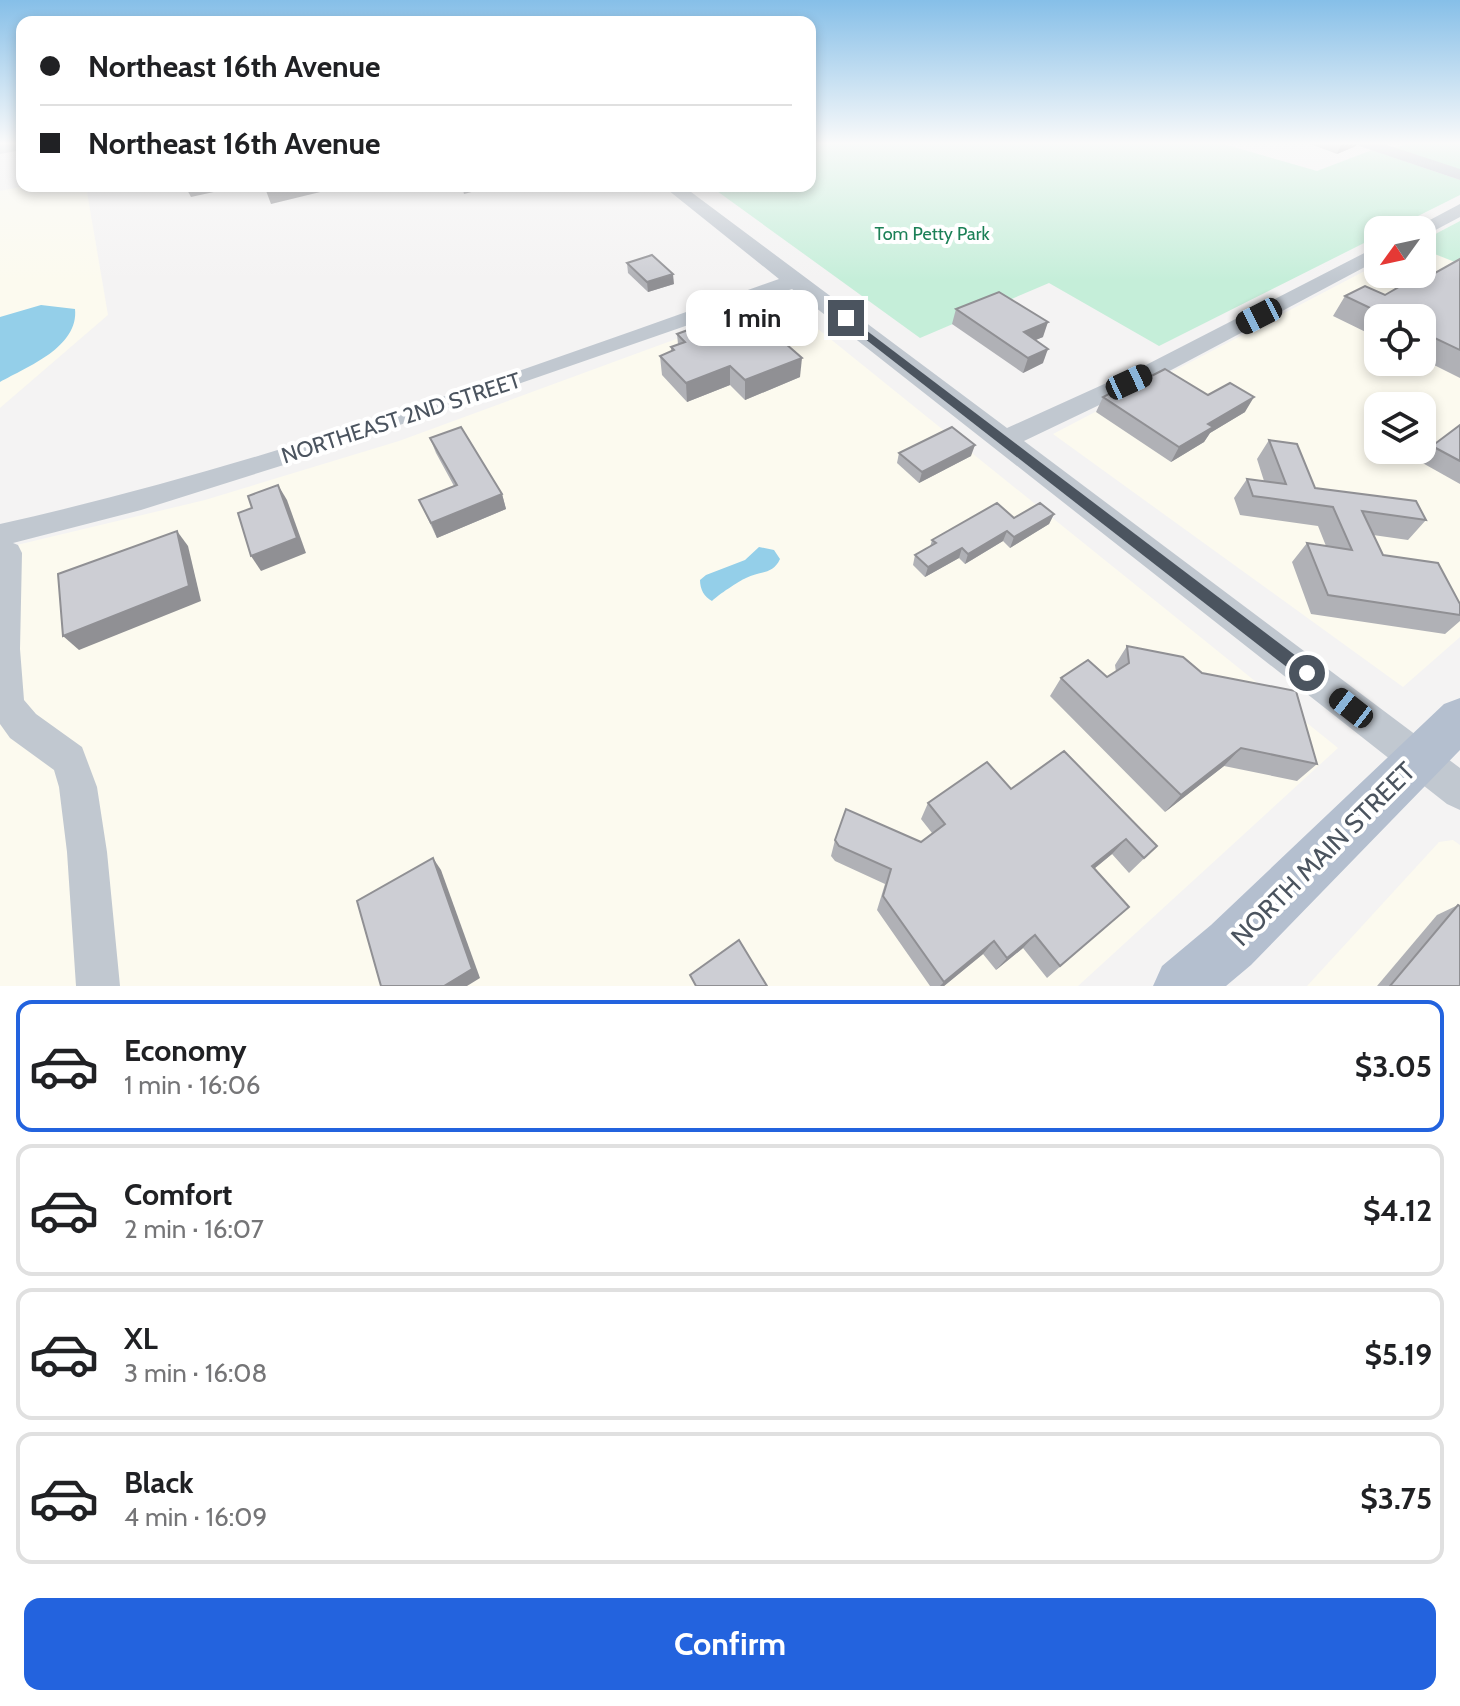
<!DOCTYPE html>
<html lang="en">
<head>
<meta charset="utf-8">
<style>
	body { margin:0; font-family:Cabin,sans-serif; background:#f6f6f6; color:#202124; height:100vh; display:flex; flex-direction:column; font-size:30px; white-space:nowrap }
	* { box-sizing:border-box; margin:0 }
	p { font-size:26px; color:#757577 }
	.icon { flex:none; width:44px; height:44px; fill:none; stroke:currentColor; stroke-width:2; stroke-linecap:round; stroke-linejoin:round }
	.map { position:relative; height:986px; overflow:hidden }
	.panel { display:flex; flex-direction:column; background:#fff; flex:1 }
	.panel>* { flex:none }
	.banner { position:absolute; left:16px; top:16px; width:800px; height:176px; border-radius:16px; box-shadow:0 4px 12px #0003; display:grid; align-content:center; height:176px; padding:0 24px; background:#fff }
	.needle { width:52px; rotate:237deg }
	.buttons { position:absolute; left:1364px; top:216px; display:grid; gap:16px }
	.buttons a { display:grid; place-items:center; width:72px; height:72px; border-radius:16px; background:#fff; box-shadow:0 4px 12px #0003; font-size:40px }
	.end { position:absolute; width:36px; height:36px; margin:-18px; border:10px solid #4b545f; background:#fff; box-shadow:0 0 0 4px #fff }
	.from { border-radius:50% }
	.bubble { position:absolute; height:56px; border-radius:16px; background:#fff; box-shadow:0 4px 12px #0003; font-size:26px; font-weight:700; line-height:56px; text-align:center }
	.car { position:absolute; width:24px; height:48px; margin:-24px -12px; border-radius:10px; box-shadow:0 0 6px 2px #0007; background:linear-gradient(#222 24%,#8ab4d8 0 40%,#222 0 76%,#8ab4d8 0 86%,#222 0) }
	.banner b { display:flex; align-items:center; gap:28px; height:76px; font-size:30px }
	.banner b+b { border-top:2px solid #e0e0e0 }
	.banner i { width:20px; height:20px; background:#202124 }
	ul { padding:14px 0 0; list-style:none }
	li { display:flex; align-items:center; gap:24px; height:132px; margin:0 16px 12px; padding:0 8px; border:4px solid #e0e0e0; border-radius:16px }
	li div { flex:1 }
	li b { display:block; font-size:30px }
	li em { font-style:normal; font-weight:700 }
	li.on { border-color:#2363de }
	li>.icon { width:72px; height:72px; stroke-width:1.5 }
	.cta { display:flex; gap:16px; margin-top:auto; padding:16px 24px }
	.cta a { flex:1; height:92px; border-radius:16px; background:#2363de; color:#fff; font-size:32px; font-weight:700; line-height:92px; text-align:center }
	.map>svg:first-child { display:block }
	.commercial { fill:#fcfaef; fill-rule:evenodd }
	.green { fill:#c5eed9 }
	.water { fill:#94cfe9 }
	.lines { fill:none; stroke-linecap:round; stroke-linejoin:round }
	.minor { fill:#c1c8d0; fill-rule:evenodd }
	.major { fill:#b4bfcf; fill-rule:evenodd }
	.wall { fill:#b0b1b6 }
	.shaded-wall { fill:#909094 }
	.building { fill:#cdced4; stroke:#909094; stroke-width:2 }
	.route { fill:#4b545f }
	.labels { text-anchor:middle; dominant-baseline:central; stroke-width:8; stroke-linejoin:round; paint-order:stroke }
	.far-park-label { font-size:18px; fill:#1c8057; stroke:#fff }
	.street-label { font-size:22px; fill:#4b545f; stroke:#fff }
	.near-street-label { font-size:26px; fill:#4b545f; stroke:#fff }
</style>
</head>
<body>
<div class="map">
<svg width="1460" height="986" viewBox="0 0 1460 986">
	<rect width="100%" height="100%" fill="#f4f3f3"/>
	<g class="commercial">
		<path d="M25,186H86L108,315L0,408V191Z"/>
		<path d="M1460,221V637L1403,687L1053,434L1378,264V274H1422V241ZM1378,318H1422V362H1378ZM1378,406H1422V450H1378Z"/>
		<path d="M782,300L1338,748L1078,986H0V549L205,500L399,441Z"/>
		<path d="M1453,840L1460,845V986H1307L1439,842Z"/>
	</g>
	<g class="green">
		<path d="M810,143H1220L1317,171L1372,150L1460,180V195L1390,230H1378V236L1159,346L1049,283L920,338L710,186H810Z"/>
		<path d="M1408,143H1460V172L1393,149Z"/>
		<path d="M1460,221V264L1422,249V241Z"/>
	</g>
	<g class="water">
		<path d="M41,305L75,309C79,347 27,367 0,382V317Z"/>
		<path d="M759,547L774,550L780,559C773,575 759,571 746,578C739,581 718,595 712,601C704,597 700,589 700,580L706,575L745,560Z"/>
	</g>
	<g class="lines">
		<g class="minor">
			<path d="M22,143V150L0,154V144Z"/>
			<path d="M1357,143H1381L1460,169V180L1359,146Z"/>
			<path d="M663,186H683L1007,428L1144,366L1378,246V260L1160,376L1024,441L1460,768V810L1447,804L792,289L290,463L141,510L13,543L18,545L22,553L20,649L24,700L36,714L82,747L97,787L107,852L120,986H76L67,852L59,787L54,770L10,738L0,724V524C265,465 523,370 779,279Z"/>
			<path d="M1460,204V217L1428,234L1422,235V230H1411Z"/>
		</g>
		<path class="major" d="M1460,698V750L1251,965L1226,986H1153L1162,966L1211,925L1444,704Z"/>
	</g>
	<g class="wall">
		<path d="M1308,143H1357L1356,146L1337,154Z"/>
		<path d="M1460,259V378L1422,359V318H1378V338L1333,316L1345,296L1385,295L1424,279Z"/>
		<path d="M627,263L674,284L648,292L628,273Z"/>
		<path d="M956,309L1043,337L1035,340L1043,363L1023,373L952,324Z"/>
		<path d="M677,334L800,377L745,400L730,385L687,402L662,375L660,356L671,352V347L678,344Z"/>
		<path d="M1130,387L1208,395L1245,412L1210,433L1204,442L1171,462L1096,412L1103,397Z"/>
		<path d="M1460,425V484L1419,461L1432,446Z"/>
		<path d="M430,438L502,494L506,509L437,538L419,500L454,486L436,453Z"/>
		<path d="M1269,440L1315,488L1426,520L1408,540L1373,535L1383,555L1460,604V621L1445,634L1311,614L1292,562L1307,543L1326,546L1318,526L1240,515L1234,498L1247,479L1264,481L1257,459Z"/>
		<path d="M899,453L971,456L919,483L897,463Z"/>
		<path d="M1054,514L1049,524L1010,548L1003,541L965,564L959,558L925,577L913,565L915,555L930,547L932,540L1014,518Z"/>
		<path d="M1127,646L1202,673L1317,764L1297,781L1224,766L1165,812L1050,696L1061,678L1107,677L1116,672L1115,665Z"/>
		<path d="M1011,789L1157,846L1129,873L1112,854L1094,869L1129,907L1047,978L1023,948L996,970L983,954L944,986H930L877,910L885,884L835,861L831,856L835,840L921,842L932,833L921,819L928,803Z"/>
		<path d="M1458,905L1460,986H1377L1437,915Z"/>
	</g>
	<g class="shaded-wall">
		<path d="M1342,143H1357L1356,146L1337,154Z"/>
		<path d="M185,186H241L191,197Z"/>
		<path d="M275,186H345L271,204L265,188Z"/>
		<path d="M462,186H494L464,194Z"/>
		<path d="M673,274L674,284L648,292L647,282Z"/>
		<path d="M1048,322L1043,337L1019,347L1024,332Z"/>
		<path d="M1048,349L1043,363L1023,373L1028,358Z"/>
		<path d="M802,358L800,377L745,400V380Z"/>
		<path d="M730,366V385L687,402L686,383Z"/>
		<path d="M1254,397L1245,412L1210,433L1204,442L1171,462L1179,447L1208,424Z"/>
		<path d="M975,445L971,456L919,483L922,472Z"/>
		<path d="M278,485L287,500L306,553L261,571L251,556Z"/>
		<path d="M502,494L506,509L437,538L431,523Z"/>
		<path d="M1054,514L1049,524L1010,548L1014,537Z"/>
		<path d="M177,531L188,546L201,601L79,650L63,636Z"/>
		<path d="M1007,531L1003,541L965,564L968,554Z"/>
		<path d="M962,548L959,558L925,577L928,567Z"/>
		<path d="M1241,748L1224,766L1165,812L1181,795Z"/>
		<path d="M1126,839L1112,854L1079,881L1092,866Z"/>
		<path d="M433,858L441,870L480,978L467,986H444Z"/>
		<path d="M1035,935L1023,948L996,970L1007,958Z"/>
		<path d="M994,941L983,954L944,986H940L944,982Z"/>
	</g>
	<g class="building">
		<path d="M652,255L673,274L647,282L627,263Z"/>
		<path d="M1460,259V350L1422,332V318H1391L1345,296L1365,286L1385,295L1418,276L1424,279Z"/>
		<path d="M999,292L1048,322L1024,332L1048,349L1028,358L956,309Z"/>
		<path d="M746,309L802,358L745,380L730,366L686,383L660,356L674,350L671,347L685,342L677,334Z"/>
		<path d="M1165,369L1208,395L1230,383L1254,397L1208,424L1213,427L1179,447L1103,397L1126,385L1130,387Z"/>
		<path d="M1460,425V461L1432,446Z"/>
		<path d="M461,427L502,494L431,523L419,500L457,485L430,438Z"/>
		<path d="M952,427L975,445L922,472L899,453Z"/>
		<path d="M1269,440L1297,444L1315,488L1416,501L1426,520L1362,511L1383,555L1438,563L1460,604V615L1328,595L1307,543L1352,550L1333,507L1253,496L1247,479L1286,484Z"/>
		<path d="M278,485L297,538L251,556L238,513L252,508L248,496Z"/>
		<path d="M997,503L1014,518L1040,503L1054,514L1014,537L1007,531L968,554L962,548L928,567L915,555L936,543L932,540Z"/>
		<path d="M177,531L189,586L63,636L58,574Z"/>
		<path d="M1127,646L1183,657L1202,673L1296,691L1317,764L1241,748L1181,795L1061,678L1088,660L1107,677L1129,663Z"/>
		<path d="M1064,751L1157,846L1144,858L1126,839L1092,866L1129,907L1060,966L1035,935L1007,958L994,941L944,982L883,896L891,869L839,846L835,840L846,809L921,842L945,824L928,803L987,762L1011,789Z"/>
		<path d="M433,858L472,969L444,986H381L357,901Z"/>
		<path d="M1458,905L1460,906V986H1390Z"/>
		<path d="M739,940L767,986H696L690,975Z"/>
	</g>
	<linearGradient id="sky" x2="0" y2="1"><stop stop-color="#86bfe8"/><stop offset="0.51" stop-color="#fafafa"/><stop offset="1" stop-color="#fafafa" stop-opacity="0"/></linearGradient>
	<rect width="1460" height="281" fill="url(#sky)"/>
	<path class="route" d="M846,315L1312,668V678H1301L842,321L841,318Z"/>
	<g class="labels">
		<g class="far-park-label">
			<text x="932" y="234">Tom Petty Park</text>
		</g>
		<g class="street-label">
			<text transform="translate(401 418) rotate(-18)">NORTHEAST 2ND STREET</text>
		</g>
		<g class="near-street-label">
			<text transform="translate(1323 854) rotate(-45)">NORTH MAIN STREET</text>
		</g>
	</g>
</svg>
<div class="buttons">
<a><svg class="needle" viewBox="-14 -14 28 28"><path d="M0-13l5 13h-10z" fill="#e53935"/><path d="M0 13l5-13h-10z" fill="#757577"/></svg></a>
<a><svg class="icon" aria-label="locate" viewBox="0 0 24 24"><circle cx="12" cy="12" r="6"/><path d="M12 2v4M12 18v4M2 12h4M18 12h4"/></svg></a>
<a><svg class="icon" aria-label="layers" viewBox="0 0 24 24"><path d="M12 4l9 5-9 5-9-5zM3 14l9 5 9-5"/></svg></a>
</div>
<i class="end from" style="left:1307px;top:673px"></i>
<i class="end" style="left:846px;top:318px"></i>
<div class="bubble" style="left:686px;top:290px;width:132px">1 min</div>
<i class="car" style="left:1259px;top:316px;rotate:243deg"></i>
<i class="car" style="left:1129px;top:382px;rotate:65deg"></i>
<i class="car" style="left:1351px;top:708px;rotate:308deg"></i>
<div class="banner">
<b><i class="from"></i>Northeast 16th Avenue</b>
<b><i></i>Northeast 16th Avenue</b>
</div>
</div>
<section class="panel">
<ul>
<li class="on"><svg class="icon" aria-label="car" viewBox="0 0 24 24"><path d="M5 17H2v-5l4-1 3-4h7l3 4 3 1v5h-3M9 17h6M6 11h13"/><circle cx="7" cy="17" r="2"/><circle cx="17" cy="17" r="2"/></svg><div><b>Economy</b><p>1 min · 16:06</p></div><em>$3.05</em></li>
<li><svg class="icon" aria-label="car" viewBox="0 0 24 24"><path d="M5 17H2v-5l4-1 3-4h7l3 4 3 1v5h-3M9 17h6M6 11h13"/><circle cx="7" cy="17" r="2"/><circle cx="17" cy="17" r="2"/></svg><div><b>Comfort</b><p>2 min · 16:07</p></div><em>$4.12</em></li>
<li><svg class="icon" aria-label="car" viewBox="0 0 24 24"><path d="M5 17H2v-5l4-1 3-4h7l3 4 3 1v5h-3M9 17h6M6 11h13"/><circle cx="7" cy="17" r="2"/><circle cx="17" cy="17" r="2"/></svg><div><b>XL</b><p>3 min · 16:08</p></div><em>$5.19</em></li>
<li><svg class="icon" aria-label="car" viewBox="0 0 24 24"><path d="M5 17H2v-5l4-1 3-4h7l3 4 3 1v5h-3M9 17h6M6 11h13"/><circle cx="7" cy="17" r="2"/><circle cx="17" cy="17" r="2"/></svg><div><b>Black</b><p>4 min · 16:09</p></div><em>$3.75</em></li>
</ul>
<div class="cta"><a>Confirm</a></div>
</section>
</body>
</html>
